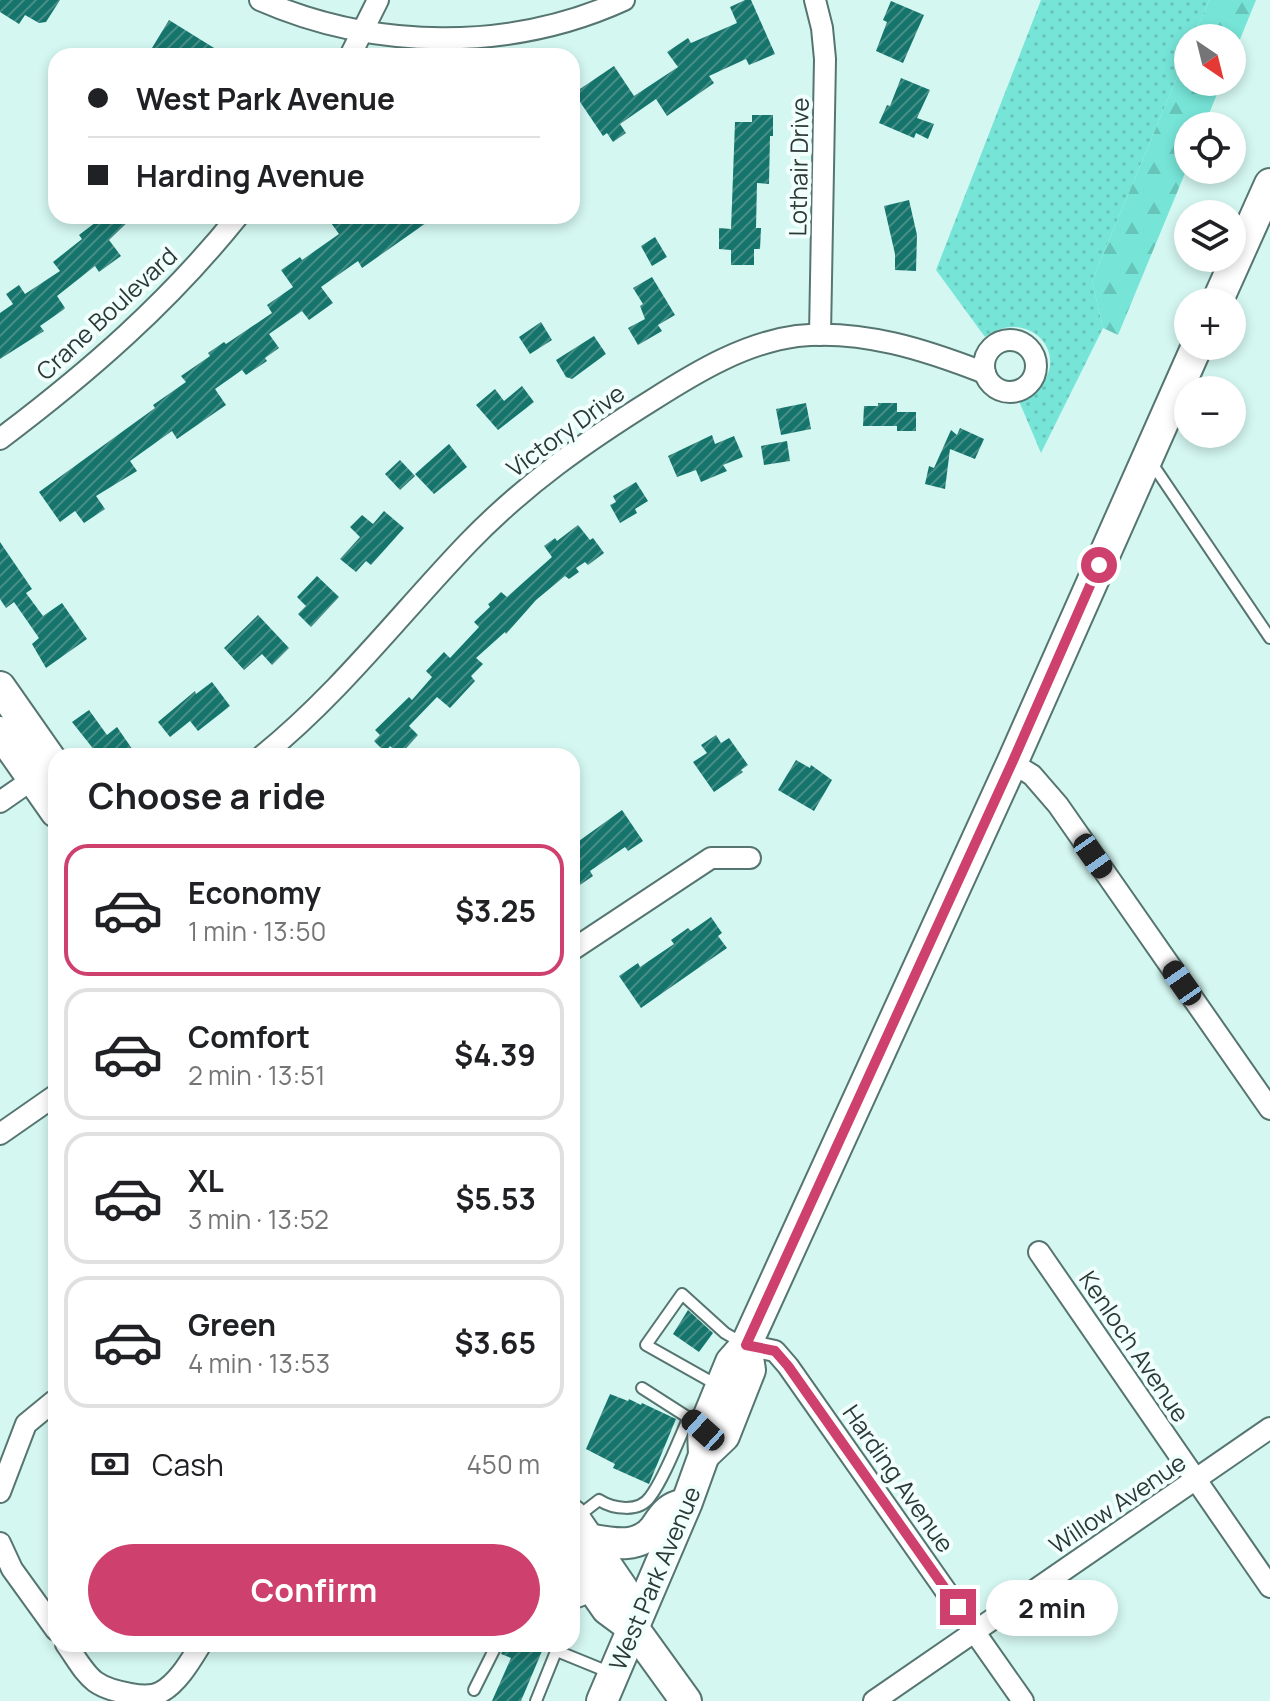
<!DOCTYPE html>
<html lang="en">
<head>
<meta charset="utf-8">
<style>
	body { margin:0; font-family:Manrope,sans-serif; background:#f2f2f2; color:#202124; height:100vh; display:flex; flex-direction:column; font-size:30px; white-space:nowrap }
	* { box-sizing:border-box; margin:0 }
	p { font-size:26px; color:#757577 }
	.icon { flex:none; width:44px; height:44px; fill:none; stroke:currentColor; stroke-width:2; stroke-linecap:round; stroke-linejoin:round }
	.map { position:relative; flex:1; overflow:hidden }
	.sheet { position:absolute; left:48px; top:748px; width:532px; height:904px; display:flex; flex-direction:column; background:#fff; border-radius:24px; box-shadow:0 4px 12px #0003 }
	.sheet>* { flex:none }
	.guide { position:absolute; left:48px; top:48px; width:532px; height:176px; border-radius:24px; box-shadow:0 4px 12px #0003; display:grid; align-content:center; height:176px; padding:0 40px; background:#fff }
	.needle { width:52px; rotate:145deg }
	.fabs { position:absolute; left:1174px; top:24px; display:grid; gap:16px }
	.fabs a { display:grid; place-items:center; width:72px; height:72px; border-radius:50%; background:#fff; box-shadow:0 4px 12px #0003; font-size:40px }
	.end { position:absolute; width:36px; height:36px; margin:-18px; border:10px solid #ce406e; background:#fff; box-shadow:0 0 0 4px #fff }
	.from { border-radius:50% }
	.bubble { position:absolute; height:56px; border-radius:28px; background:#fff; box-shadow:0 4px 12px #0003; font-size:26px; font-weight:700; line-height:56px; text-align:center }
	.car { position:absolute; width:24px; height:48px; margin:-24px -12px; border-radius:10px; box-shadow:0 0 6px 2px #0007; background:linear-gradient(#222 24%,#8ab4d8 0 40%,#222 0 76%,#8ab4d8 0 86%,#222 0) }
	.guide b { display:flex; align-items:center; gap:28px; height:76px; font-size:30px }
	.guide b+b { border-top:2px solid #e0e0e0 }
	.guide i { width:20px; height:20px; background:#202124 }
	ul { padding:0; list-style:none }
	li { display:flex; align-items:center; gap:24px; height:132px; margin:0 16px 12px; padding:0 24px; border:4px solid #e0e0e0; border-radius:24px }
	li div { flex:1 }
	li b { display:block; font-size:30px }
	li em { font-style:normal; font-weight:700 }
	li.active { border-color:#ce406e }
	li>.icon { width:72px; height:72px; stroke-width:1.5 }
	h2 { padding:0 40px; font-size:36px; line-height:96px }
	.pay { display:flex; align-items:center; gap:20px; height:88px; padding:0 40px; font-size:30px }
	.pay p { margin-inline-start:auto }
	.cta { display:flex; gap:16px; margin-top:auto; padding:16px 40px }
	.cta a { flex:1; height:92px; border-radius:48px; background:#ce406e; color:#fff; font-size:32px; font-weight:700; line-height:92px; text-align:center }
	.map>svg:first-child { display:block }
	.grass { fill:url(#grass-dots) }
	.forest { fill:url(#forest-firs) }
	.building { fill:url(#building-hatch) }
	.lines { fill:none; stroke-linecap:round; stroke-linejoin:round }
	.service-casing { stroke:#567570; stroke-width:14 }
	.minor-casing { stroke:#567570; stroke-width:24 }
	.secondary-casing { stroke:#567570; stroke-width:34 }
	.service { stroke:#fff; stroke-width:10 }
	.minor { stroke:#fff; stroke-width:20 }
	.secondary { stroke:#fff; stroke-width:30 }
	.route { stroke:#ce406e; stroke-width:10 }
	.labels { text-anchor:middle; dominant-baseline:central; stroke-width:8; stroke-linejoin:round; paint-order:stroke }
	.street-label { font-size:24px; fill:#2c3937; stroke:#f1fffd }
</style>
</head>
<body>
<div class="map">
<svg width="1270" height="1701" viewBox="0 0 1270 1701">
	<defs>
		<pattern id="grass-dots" width="8" height="8" patternUnits="userSpaceOnUse" patternTransform="scale(2)"><rect width="8" height="8" fill="#76e4d7"/><path d="M2 2h.1M6 6h.1" fill="none" stroke="#66c4b9" stroke-width="1.8" stroke-linecap="round"/></pattern>
		<pattern id="forest-firs" width="22" height="20" patternUnits="userSpaceOnUse" patternTransform="scale(2)"><rect width="22" height="20" fill="#76e4d7"/><path d="M5 1l3.5 6h-7zM16 11l3.5 6h-7z" fill="#66c4b9"/></pattern>
		<pattern id="building-hatch" width="6" height="6" patternUnits="userSpaceOnUse" patternTransform="scale(2)"><rect width="6" height="6" fill="#15756c"/><path d="M-1 1l2-2M0 6l6-6M5 7l2-2" fill="none" stroke="#488d86"/></pattern>
	</defs>
	<rect width="100%" height="100%" fill="#d4f7f1"/>
	<path class="grass" d="M1041,0H1209L1193,38H1188V51L1092,281L1103,328L1041,453L1019,401C1026,397 1035,393 1040,387C1071,350 1025,307 985,337L936,270Z"/>
	<g class="forest">
		<path d="M1209,0H1256L1232,59V38H1193Z"/>
		<path d="M1188,51V82H1222L1204,126H1188V166L1118,335L1103,328L1092,281Z"/>
	</g>
	<g class="building">
		<path d="M0,0H60L46,22L39,23L25,15L19,24L0,12Z"/>
		<path d="M745,0H751L775,54L749,65L746,59L709,76L714,83L667,116L656,99L620,124L626,133L613,142L607,133L603,136L574,93L614,66L634,96L678,67L667,52L688,38L691,43L737,23L730,7Z"/>
		<path d="M891,1L924,15L903,63L876,51L887,22L883,20Z"/>
		<path d="M169,20L227,56H166L152,48Z"/>
		<path d="M901,78L930,90L917,118L934,124L928,139L916,133L914,138L879,123L887,105L890,106Z"/>
		<path d="M752,115H773V136H770L769,184L757,183L756,228H761L760,249H754V265H731V250L719,249V228L731,229L735,122H752Z"/>
		<path d="M909,200L917,235L916,271L895,270V254L884,206Z"/>
		<path d="M104,216H134L109,240L121,256L99,272L95,266L57,296L65,308L63,310L40,326L44,331L0,359V313L13,304L6,294L19,285L25,294L60,271L53,262L82,239L79,235Z"/>
		<path d="M326,216H436L362,268L358,261L321,287L333,303L309,320L302,311L269,334L279,348L265,358L267,361L246,375L242,370L215,389L226,405L177,439L172,431L130,461L137,471L96,496L105,509L84,523L75,511L60,522L39,492L155,408L153,405L186,382L181,376L210,356L208,353L224,342L226,344L272,313L267,305L293,287L281,270L300,257L302,260L339,234Z"/>
		<path d="M655,237L667,257L652,266L641,246Z"/>
		<path d="M652,277L675,315L658,325L662,331L638,345L628,328L645,319L640,306L643,304L633,288Z"/>
		<path d="M541,322L552,340L530,354L519,337Z"/>
		<path d="M594,336L606,354L572,379L566,377L556,360Z"/>
		<path d="M522,386L534,402L498,430L476,405L495,389L504,401Z"/>
		<path d="M806,403L811,429L781,435L776,409Z"/>
		<path d="M878,403H897V412H916V431H897V426H863L864,406H878Z"/>
		<path d="M960,428L984,439L975,459L950,449L945,489L925,484L929,466L934,468L951,430L957,435Z"/>
		<path d="M712,435L715,444L734,436L743,457L723,465L727,471L701,482L696,470L677,477L668,456Z"/>
		<path d="M787,441L790,461L764,465L761,446Z"/>
		<path d="M449,444L467,467L434,494L415,474Z"/>
		<path d="M400,460L415,476L400,490L385,474Z"/>
		<path d="M636,482L648,501L635,509L637,513L620,523L610,505L616,502L613,496Z"/>
		<path d="M384,511L404,528L371,565L366,561L356,572L340,559L360,537L350,527L362,515L373,524Z"/>
		<path d="M578,525L590,540L593,538L604,553L588,565L585,562L576,568L579,572L569,579L565,576L536,600L506,634L505,632L476,658L483,664L471,676L475,681L450,708L437,697L409,726L418,735L400,755L390,746L385,752L374,741L380,735L375,730L409,697L412,700L432,677L426,671L444,652L450,658L479,627L474,622L490,607L488,604L493,600L501,592L507,597L552,557L544,546L555,538L557,541Z"/>
		<path d="M0,542L32,589L26,593L43,616L62,603L87,639L46,668L32,644L39,638L14,602L6,608L0,599Z"/>
		<path d="M317,576L339,597L311,627L298,614L306,606L297,597Z"/>
		<path d="M258,615L289,648L272,665L262,654L244,670L224,648Z"/>
		<path d="M212,682L230,706L198,731L190,721L170,737L158,722L195,691L196,694Z"/>
		<path d="M89,710L107,735L117,727L137,756H99L72,722Z"/>
		<path d="M716,735L721,743L729,738L748,765L741,770L743,772L714,792L693,762L707,753L701,745Z"/>
		<path d="M796,760L810,768L811,765L832,780L814,811L778,790Z"/>
		<path d="M622,810L643,841L628,851L625,847L590,871L593,876L577,887L572,879V846Z"/>
		<path d="M711,917L722,933L718,936L727,948L641,1008L619,976L638,963L640,967L674,944L671,940L688,928L691,931Z"/>
		<path d="M688,1310L713,1333L699,1352L673,1334Z"/>
		<path d="M610,1394L628,1401L629,1399L641,1405L642,1403L676,1419L649,1484L613,1468L615,1464L586,1449Z"/>
		<path d="M505,1644H545L521,1701H492L511,1658L501,1654Z"/>
	</g>
	<g class="lines">
		<g class="service-casing">
			<g id="service">
				<path d="M1151,462L1270,638"/>
				<path d="M717,1385L646,1345L682,1294L725,1333L744,1344"/>
				<path d="M642,1388L692,1420"/>
				<path d="M577,1517L599,1500C613,1509 639,1513 650,1497C664,1479 679,1439 689,1417"/>
				<path d="M572,1604L583,1600L593,1593"/>
				<path d="M557,1651L611,1673"/>
				<path d="M474,1690L497,1644"/>
				<path d="M536,1701L559,1644"/>
			</g>
		</g>
		<g class="minor-casing">
			<g id="minor">
				<path d="M260,0C374,50 510,52 624,0"/>
				<path d="M815,0L822,28L825,59L820,335"/>
				<path d="M350,56L378,0"/>
				<circle cx="1010" cy="366" r="26"/>
				<path d="M0,439C89,372 168,303 238,216"/>
				<path d="M262,756C339,694 400,614 468,543C525,484 585,442 654,399C698,371 745,343 797,336C862,329 926,350 985,373"/>
				<path d="M1012,763L1032,775L1058,805L1270,1109"/>
				<path d="M0,802L33,779"/>
				<path d="M572,950L711,858H750"/>
				<path d="M0,1134L56,1095"/>
				<path d="M1039,1252L1270,1587"/>
				<path d="M746,1345L775,1351L788,1366L1023,1701"/>
				<path d="M0,1492L26,1424L54,1401"/>
				<path d="M0,1543L12,1569L56,1630"/>
				<path d="M66,1644C89,1677 90,1687 131,1694C142,1696 152,1697 161,1692C178,1683 191,1660 201,1644"/>
				<path d="M874,1701L1270,1428"/>
			</g>
		</g>
		<g class="secondary-casing">
			<g id="secondary">
				<path d="M1217,302L1270,184"/>
				<path d="M0,687L56,767"/>
				<path d="M0,732L56,812"/>
				<path d="M704,1455L724,1436L750,1370L746,1345"/>
				<path d="M572,1515L622,1588L634,1629"/>
				<path d="M588,1539C611,1543 639,1550 655,1528C662,1518 666,1510 678,1506"/>
				<path d="M572,1559L607,1609L634,1629L686,1701"/>
				<path d="M602,1701L687,1502L704,1455L703,1430L731,1362L746,1345L1012,763L1197,346"/>
			</g>
		</g>
		<use href="#service" class="service"/>
		<use href="#minor" class="minor"/>
		<use href="#secondary" class="secondary"/>
	</g>
	<g class="lines">
		<path class="route" d="M958,1607L788,1366L775,1351L746,1345L1012,763L1099,565"/>
	</g>
	<g class="labels">
		<g class="street-label">
			<text transform="translate(798 167) rotate(-89)">Lothair Drive</text>
			<text transform="translate(106 313) rotate(-43)">Crane Boulevard</text>
			<text transform="translate(565 430) rotate(-36)">Victory Drive</text>
			<text transform="translate(1135 1346) rotate(56)">Kenloch Avenue</text>
			<text transform="translate(899 1478) rotate(55)">Harding Avenue</text>
			<text transform="translate(1117 1503) rotate(-34)">Willow Avenue</text>
			<text transform="translate(654 1578) rotate(-67)">West Park Avenue</text>
		</g>
	</g>
</svg>
<div class="fabs">
<a><svg class="needle" viewBox="-14 -14 28 28"><path d="M0-13l5 13h-10z" fill="#e53935"/><path d="M0 13l5-13h-10z" fill="#757577"/></svg></a>
<a><svg class="icon" aria-label="locate" viewBox="0 0 24 24"><circle cx="12" cy="12" r="6"/><path d="M12 2v4M12 18v4M2 12h4M18 12h4"/></svg></a>
<a><svg class="icon" aria-label="layers" viewBox="0 0 24 24"><path d="M12 4l9 5-9 5-9-5zM3 14l9 5 9-5"/></svg></a>
<a>+</a>
<a>−</a>
</div>
<i class="end from" style="left:1099px;top:565px"></i>
<i class="end" style="left:958px;top:1607px"></i>
<div class="bubble" style="left:986px;top:1580px;width:132px">2 min</div>
<i class="car" style="left:1093px;top:856px;rotate:145deg"></i>
<i class="car" style="left:1182px;top:983px;rotate:325deg"></i>
<i class="car" style="left:703px;top:1430px;rotate:312deg"></i>
<div class="guide">
<b><i class="from"></i>West Park Avenue</b>
<b><i></i>Harding Avenue</b>
</div>
<section class="sheet">
<h2>Choose a ride</h2>
<ul>
<li class="active"><svg class="icon" aria-label="car" viewBox="0 0 24 24"><path d="M5 17H2v-5l4-1 3-4h7l3 4 3 1v5h-3M9 17h6M6 11h13"/><circle cx="7" cy="17" r="2"/><circle cx="17" cy="17" r="2"/></svg><div><b>Economy</b><p>1 min · 13:50</p></div><em>$3.25</em></li>
<li><svg class="icon" aria-label="car" viewBox="0 0 24 24"><path d="M5 17H2v-5l4-1 3-4h7l3 4 3 1v5h-3M9 17h6M6 11h13"/><circle cx="7" cy="17" r="2"/><circle cx="17" cy="17" r="2"/></svg><div><b>Comfort</b><p>2 min · 13:51</p></div><em>$4.39</em></li>
<li><svg class="icon" aria-label="car" viewBox="0 0 24 24"><path d="M5 17H2v-5l4-1 3-4h7l3 4 3 1v5h-3M9 17h6M6 11h13"/><circle cx="7" cy="17" r="2"/><circle cx="17" cy="17" r="2"/></svg><div><b>XL</b><p>3 min · 13:52</p></div><em>$5.53</em></li>
<li><svg class="icon" aria-label="car" viewBox="0 0 24 24"><path d="M5 17H2v-5l4-1 3-4h7l3 4 3 1v5h-3M9 17h6M6 11h13"/><circle cx="7" cy="17" r="2"/><circle cx="17" cy="17" r="2"/></svg><div><b>Green</b><p>4 min · 13:53</p></div><em>$3.65</em></li>
</ul>
<div class="pay"><svg class="icon" aria-label="cash" viewBox="0 0 24 24"><path d="M3 7h18v10H3z"/><circle cx="12" cy="12" r="2"/></svg>Cash<p>450 m</p></div>
<div class="cta"><a>Confirm</a></div>
</section>
</div>
</body>
</html>
